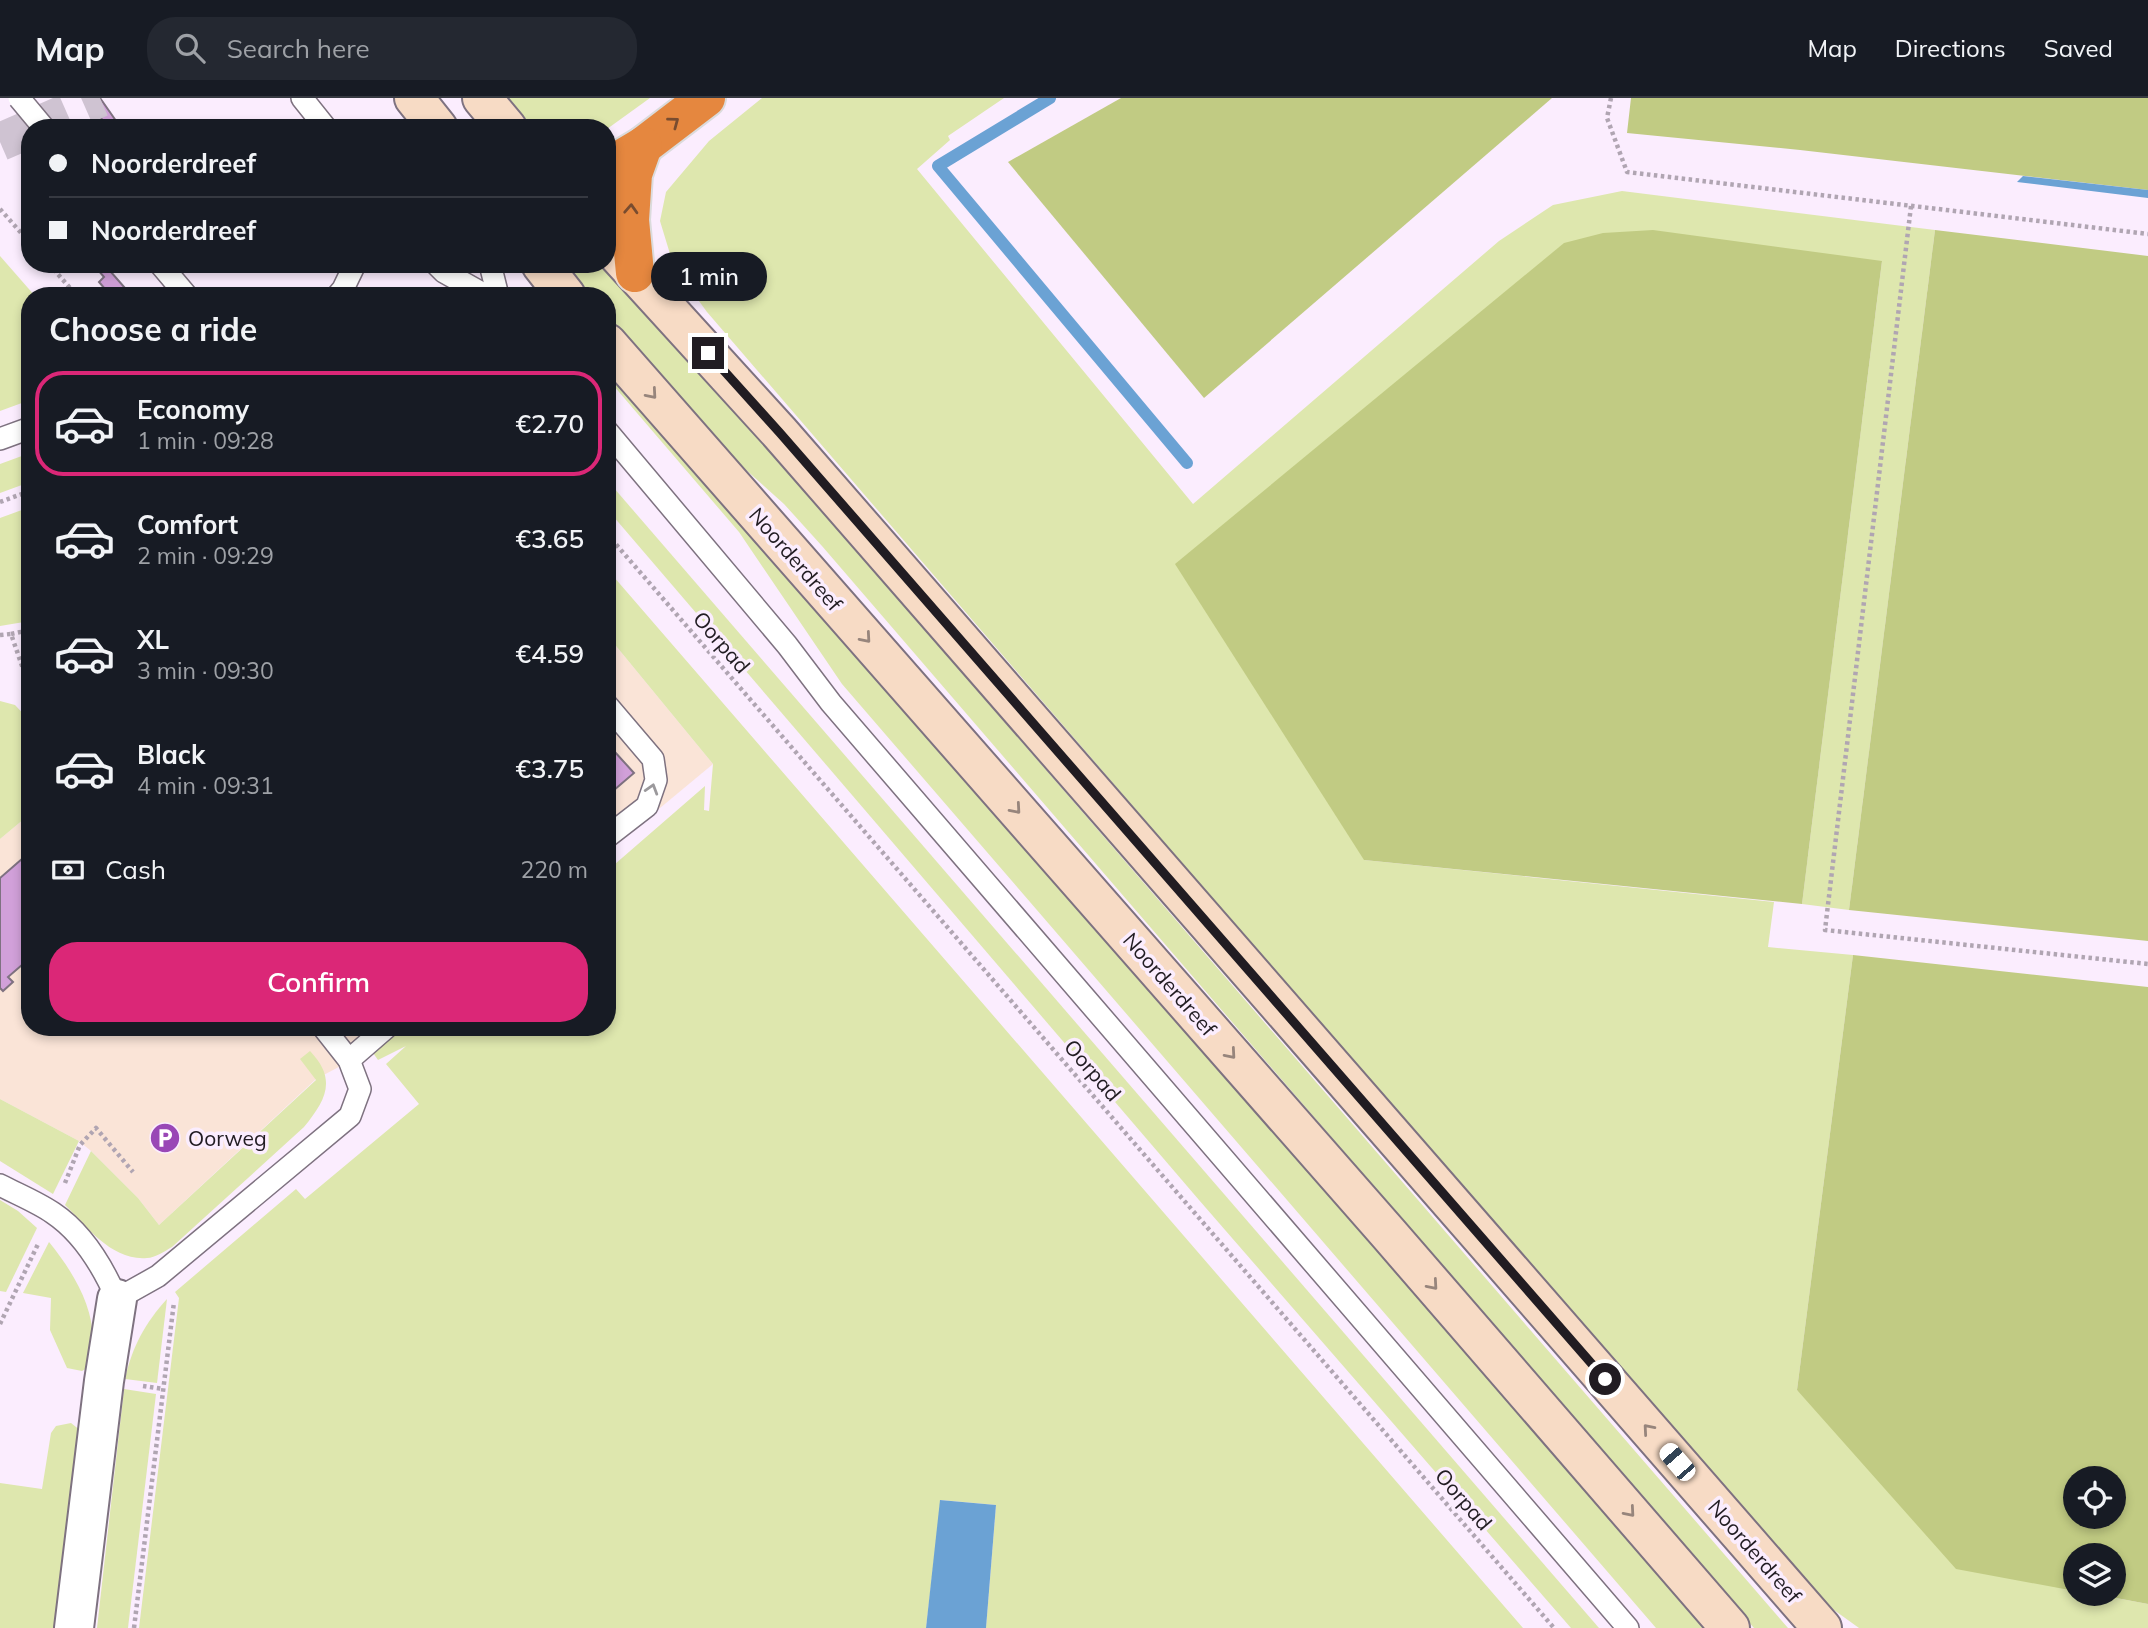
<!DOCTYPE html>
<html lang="en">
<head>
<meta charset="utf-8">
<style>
	body { margin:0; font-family:Mulish,sans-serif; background:#242831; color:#f1f3f6; height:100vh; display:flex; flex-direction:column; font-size:26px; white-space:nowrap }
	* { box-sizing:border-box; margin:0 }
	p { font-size:23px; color:#9ea1a6 }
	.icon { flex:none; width:38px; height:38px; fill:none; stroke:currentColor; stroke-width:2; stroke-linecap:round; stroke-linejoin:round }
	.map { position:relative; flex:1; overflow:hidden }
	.sheet { position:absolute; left:21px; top:189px; width:595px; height:749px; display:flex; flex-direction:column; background:#171b24; border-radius:28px; box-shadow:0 4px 10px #0003 }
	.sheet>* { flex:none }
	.top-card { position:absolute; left:21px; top:21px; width:595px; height:154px; border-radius:28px; box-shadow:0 4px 10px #0003; display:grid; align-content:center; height:154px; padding:0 28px; background:#171b24 }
	.controls { position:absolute; left:2063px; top:1368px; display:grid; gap:14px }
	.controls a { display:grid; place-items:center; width:63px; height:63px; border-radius:50%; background:#171b24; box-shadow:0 4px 10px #0003; font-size:35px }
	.end { position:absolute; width:32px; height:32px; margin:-16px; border:9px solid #211c22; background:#fff; box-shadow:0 0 0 4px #fff }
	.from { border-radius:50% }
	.bubble { position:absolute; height:49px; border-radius:24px; background:#171b24; box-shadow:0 4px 10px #0003; font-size:23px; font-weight:600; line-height:49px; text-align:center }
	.car { position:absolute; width:21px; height:42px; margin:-21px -10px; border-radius:9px; box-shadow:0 0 5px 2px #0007; background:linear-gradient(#fff 24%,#345 0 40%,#fff 0 76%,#345 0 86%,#fff 0) }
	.top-card b { display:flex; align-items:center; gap:24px; height:66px; font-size:26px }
	.top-card b+b { border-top:2px solid #363941 }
	.top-card i { width:18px; height:18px; background:#f1f3f6 }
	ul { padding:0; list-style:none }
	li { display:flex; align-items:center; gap:21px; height:105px; margin:0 14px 10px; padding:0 14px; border:4px solid transparent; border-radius:28px }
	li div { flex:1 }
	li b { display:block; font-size:26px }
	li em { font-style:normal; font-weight:600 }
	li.selected { border-color:#db2777 }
	li>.icon { width:63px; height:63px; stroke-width:1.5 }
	h2 { padding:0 28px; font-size:32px; line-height:84px }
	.pay { display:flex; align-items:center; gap:18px; height:77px; padding:0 28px; font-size:26px }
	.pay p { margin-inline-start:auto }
	.primary-button { display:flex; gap:14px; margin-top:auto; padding:14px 28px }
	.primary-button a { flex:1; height:80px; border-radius:28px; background:#db2777; color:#fff; font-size:28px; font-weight:600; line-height:80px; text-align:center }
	header { display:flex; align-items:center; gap:42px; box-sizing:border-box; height:98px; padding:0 35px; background:#171b24; border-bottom:2px solid #363941 }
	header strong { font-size:33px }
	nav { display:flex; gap:38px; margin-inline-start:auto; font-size:24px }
	.search { width:490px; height:63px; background:#242831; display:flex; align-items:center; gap:18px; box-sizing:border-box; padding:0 24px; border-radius:28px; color:#9ea1a6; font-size:26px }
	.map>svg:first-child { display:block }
	.commercial { fill:#fae4d7 }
	.green { fill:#dee7ae }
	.forest { fill:#c1cb83; fill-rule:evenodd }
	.water { fill:#6ba2d4 }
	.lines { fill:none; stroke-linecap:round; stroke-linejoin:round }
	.stream { stroke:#6ba2d4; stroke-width:12 }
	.building { fill:#d1a0d9; stroke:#7f7281; stroke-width:2 }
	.highway-tunnel { stroke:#cfc3d2; stroke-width:38; stroke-dasharray:38 19; stroke-linecap:butt }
	.lane-casing { stroke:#7e7280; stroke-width:24 }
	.street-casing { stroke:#7e7280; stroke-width:42 }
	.secondary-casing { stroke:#7e7280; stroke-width:42 }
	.highway-casing { stroke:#dbdbdc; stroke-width:42 }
	.path { stroke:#b0a5b2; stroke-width:4.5; stroke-dasharray:3.5 3.5; stroke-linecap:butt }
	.lane { stroke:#fff; stroke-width:21 }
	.street { stroke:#fff; stroke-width:38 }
	.secondary { stroke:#f7dbc5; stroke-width:38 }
	.highway { stroke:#e5873f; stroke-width:38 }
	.lane-bridge-casing { stroke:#7e7280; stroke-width:24; stroke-linecap:butt }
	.lane-bridge { stroke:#fff; stroke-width:21 }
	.oneway { stroke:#794c2f }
	.oneway2 { stroke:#97857c }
	.oneway3 { stroke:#9b999c }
	.route { stroke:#211c22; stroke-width:9 }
	.labels { text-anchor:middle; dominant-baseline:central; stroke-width:7; stroke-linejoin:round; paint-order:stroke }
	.street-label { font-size:21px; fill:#211c22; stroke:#fbedfe }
	.poi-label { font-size:21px; fill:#211c22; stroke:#fbedfe; text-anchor:start }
</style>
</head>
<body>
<header>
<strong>Map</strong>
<div class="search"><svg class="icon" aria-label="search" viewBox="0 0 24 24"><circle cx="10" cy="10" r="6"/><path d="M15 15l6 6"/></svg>Search here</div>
<nav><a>Map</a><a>Directions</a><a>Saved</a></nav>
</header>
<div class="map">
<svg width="2148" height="1530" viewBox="0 0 2148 1530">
	<rect width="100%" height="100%" fill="#fbedfe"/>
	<g class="commercial">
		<path d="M607,537L713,666L607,754Z"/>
		<path d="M30,716V929H397L371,952L316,981L159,1127L138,1100L91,1053L79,1043L0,1001V741Z"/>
	</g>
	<g class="green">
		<path d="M499,0H650L607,31L522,30Z"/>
		<path d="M762,0H1004L948,38L950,42L917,71L1193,406L1499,143L1553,107L1622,93L1935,132L1849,812L1802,806L1882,163L1364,762L1774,804L1768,849L1853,857L1797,1292L2075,1493L2076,1496H2095L2148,1506V1530H1859L1834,1512L1796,1478L707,214L674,169L660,123L666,94L709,43Z"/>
		<path d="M0,158L35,198H30V302L0,313Z"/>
		<path d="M607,164L1788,1530H1754L822,448L784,406L686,318L607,227V198H581L560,173L568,166H607Z"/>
		<path d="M607,263L1704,1530H1656L842,586L739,434L607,280Z"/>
		<path d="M30,355V384L0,395V366Z"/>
		<path d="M607,382L1599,1530H1571L1199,1102L607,411Z"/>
		<path d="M30,409V523L0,528V420Z"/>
		<path d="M607,471L1523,1530H986L996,1407L941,1402L926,1530H139L179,1200L175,1194L296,1091L305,1101L419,1006L386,966L406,948L378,962L371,952L397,929H607V773L705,688L704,712L709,713L713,666L607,537Z"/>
		<path d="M0,603L15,607L30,623V716L0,741Z"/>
		<path d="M310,953C338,982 325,1003 304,1029L172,1149C165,1153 155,1160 147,1160C112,1163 87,1129 65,1107L91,1053L138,1100L159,1127L316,982L300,961Z"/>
		<path d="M0,1001L79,1043L53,1096L0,1063Z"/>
		<path d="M0,1102L18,1113L37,1130L6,1194L0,1193Z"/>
		<path d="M49,1144C71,1171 93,1206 93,1242C93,1251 90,1261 89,1269L82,1273L67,1270L50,1232L51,1200L23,1195Z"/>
		<path d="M167,1201L157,1285L125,1281C132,1249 145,1225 167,1201Z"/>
		<path d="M124,1291L156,1296L128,1530H97Z"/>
		<path d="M71,1325L81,1333L61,1530H0V1385L42,1391L51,1335L56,1328Z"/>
	</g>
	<g class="forest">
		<path d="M1121,0H1552L1204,300L1008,64Z"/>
		<path d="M1631,0H2148V92L1800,52L1627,35Z"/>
		<path d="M1653,132L1882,163L1802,806L1364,762L1175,466L1564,145L1603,135Z"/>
		<path d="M1935,132L2148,158V843L1849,812Z"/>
		<path d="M1853,857L2148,889V1506L2095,1496H2114V1458H2076L2075,1493L1956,1471L1797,1292ZM2076,1381H2114V1419H2076Z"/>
	</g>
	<g class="water">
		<path d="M2023,78L2148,92V100L2017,84Z"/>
		<path d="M940,1402L996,1407L986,1530H926Z"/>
	</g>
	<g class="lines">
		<path class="stream" d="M1050,0L938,68L1187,365"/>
	</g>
	<g class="building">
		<path d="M87,0H100L121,30H108Z"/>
		<path d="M93,166H104L132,198H111L99,184L104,179Z"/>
		<path d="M614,653L634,675L607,698V659Z"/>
		<path d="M30,754V860L8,879L13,884L3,893L0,890V780Z"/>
	</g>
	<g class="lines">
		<g class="highway-tunnel">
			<path d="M32,30L100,0"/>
			<path d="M0,44L30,31"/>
		</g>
		<g class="lane-casing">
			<g id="lane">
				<path d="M302,0L326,30"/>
				<path d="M160,166L187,198"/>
				<path d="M436,166L444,174L487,198"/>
				<path d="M490,166L498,198"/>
				<path d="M337,198L343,191L355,166"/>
				<path d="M607,333L787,547L831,605L1628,1530"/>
				<path d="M0,341L30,330"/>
				<path d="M607,607L653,661L656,682L647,708L607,739"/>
				<path d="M349,962L387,929"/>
				<path d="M0,1087C17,1096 37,1104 53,1115C83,1135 103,1169 117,1201L158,1178L350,1018L360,991L349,962L323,929"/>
			</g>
		</g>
		<g class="street-casing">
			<path id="street" d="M74,1530L104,1283L117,1201"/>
		</g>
		<g class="secondary-casing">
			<g id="secondary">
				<path d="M414,0L438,30"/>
				<path d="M482,0L507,30"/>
				<path d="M607,145L780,335L1822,1530"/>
				<path d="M541,166L566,198"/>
				<path d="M607,245L1388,1135L1730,1530"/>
			</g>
		</g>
		<g class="highway-casing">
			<g id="highway">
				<path d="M621,61L643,48L706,0"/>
				<path d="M635,175L630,122L633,76L643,48"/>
			</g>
		</g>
		<g class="path">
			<path d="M1611,0L1607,20L1627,74L2148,136"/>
			<path d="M1911,108L1825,832L2148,866"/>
			<path d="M0,111L30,145"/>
			<path d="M49,166L77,198"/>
			<path d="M0,404L30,393"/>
			<path d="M607,436L1554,1530"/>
			<path d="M11,536L30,532"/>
			<path d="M0,537L11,536L30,591"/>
			<path d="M65,1085L80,1047L96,1030L133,1074"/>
			<path d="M0,1226L39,1144"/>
			<path d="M143,1288L163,1291"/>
			<path d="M134,1530L174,1204"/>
		</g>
		<use href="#lane" class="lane"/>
		<use href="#street" class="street"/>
		<use href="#secondary" class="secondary"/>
		<use href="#highway" class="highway"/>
		<g class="lane-bridge-casing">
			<path id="lane-bridge" d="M19,0L44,30"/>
		</g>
		<use href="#lane-bridge" class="lane-bridge"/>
	</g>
	<defs><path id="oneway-chevron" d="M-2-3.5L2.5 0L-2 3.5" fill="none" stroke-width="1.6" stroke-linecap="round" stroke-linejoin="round" transform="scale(1.75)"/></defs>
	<g class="oneway">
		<use href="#oneway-chevron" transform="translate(674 24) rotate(-37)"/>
		<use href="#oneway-chevron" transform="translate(631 111) rotate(-87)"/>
	</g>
	<g class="oneway2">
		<use href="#oneway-chevron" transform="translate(652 296) rotate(49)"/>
		<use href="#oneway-chevron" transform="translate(866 540) rotate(49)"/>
		<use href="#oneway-chevron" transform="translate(1016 711) rotate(49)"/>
		<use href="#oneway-chevron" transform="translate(1231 956) rotate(49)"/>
		<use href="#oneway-chevron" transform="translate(1433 1187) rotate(49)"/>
		<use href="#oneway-chevron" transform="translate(1648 1331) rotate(-131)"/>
		<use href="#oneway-chevron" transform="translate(1630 1414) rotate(49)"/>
	</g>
	<use class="oneway3" href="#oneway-chevron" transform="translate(652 691) rotate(-73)"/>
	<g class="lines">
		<path class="route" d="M708,255L780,335L1605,1281"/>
	</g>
	<defs>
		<g id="parking-disc" transform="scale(1.575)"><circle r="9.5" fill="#9947b6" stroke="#fbedfe"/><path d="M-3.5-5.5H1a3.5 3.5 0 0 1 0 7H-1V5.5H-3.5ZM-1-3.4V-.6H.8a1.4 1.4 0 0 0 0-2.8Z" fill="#fff"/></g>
	</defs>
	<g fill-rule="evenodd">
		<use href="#parking-disc" x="165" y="1040"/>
	</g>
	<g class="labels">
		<g class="street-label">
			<text transform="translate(796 461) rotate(49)">Noorderdreef</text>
			<text transform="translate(722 544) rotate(49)">Oorpad</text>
			<text transform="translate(1170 886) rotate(49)">Noorderdreef</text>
			<text transform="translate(1093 972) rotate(49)">Oorpad</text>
			<text transform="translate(1464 1401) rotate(49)">Oorpad</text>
			<text transform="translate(1755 1453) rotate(49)">Noorderdreef</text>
		</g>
		<g class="poi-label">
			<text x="188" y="1040">Oorweg</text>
		</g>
	</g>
</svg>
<div class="controls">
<a><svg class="icon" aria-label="locate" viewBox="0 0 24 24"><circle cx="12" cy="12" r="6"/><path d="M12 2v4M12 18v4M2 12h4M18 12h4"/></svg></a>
<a><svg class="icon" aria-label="layers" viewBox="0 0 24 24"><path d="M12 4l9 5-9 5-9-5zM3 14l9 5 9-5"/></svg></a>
</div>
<i class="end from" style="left:1605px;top:1281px"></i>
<i class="end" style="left:708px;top:255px"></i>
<div class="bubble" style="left:651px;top:154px;width:116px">1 min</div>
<i class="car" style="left:1677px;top:1364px;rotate:319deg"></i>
<div class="top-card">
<b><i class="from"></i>Noorderdreef</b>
<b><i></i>Noorderdreef</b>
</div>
<section class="sheet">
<h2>Choose a ride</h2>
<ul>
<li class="selected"><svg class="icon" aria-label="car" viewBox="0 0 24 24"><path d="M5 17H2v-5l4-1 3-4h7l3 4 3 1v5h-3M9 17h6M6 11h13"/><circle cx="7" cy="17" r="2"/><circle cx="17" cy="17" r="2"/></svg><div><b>Economy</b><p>1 min · 09:28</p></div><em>€2.70</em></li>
<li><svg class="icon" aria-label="car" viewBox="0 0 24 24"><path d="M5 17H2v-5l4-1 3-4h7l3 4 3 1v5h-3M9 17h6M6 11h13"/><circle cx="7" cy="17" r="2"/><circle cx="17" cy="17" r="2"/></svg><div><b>Comfort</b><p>2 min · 09:29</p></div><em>€3.65</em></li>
<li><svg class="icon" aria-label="car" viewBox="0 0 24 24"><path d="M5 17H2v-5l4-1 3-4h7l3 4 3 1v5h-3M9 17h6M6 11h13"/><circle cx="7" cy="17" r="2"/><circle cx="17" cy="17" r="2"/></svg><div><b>XL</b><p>3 min · 09:30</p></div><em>€4.59</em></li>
<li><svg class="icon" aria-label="car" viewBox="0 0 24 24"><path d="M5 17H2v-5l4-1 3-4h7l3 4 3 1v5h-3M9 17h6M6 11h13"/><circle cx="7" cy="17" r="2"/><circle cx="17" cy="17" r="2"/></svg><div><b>Black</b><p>4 min · 09:31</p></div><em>€3.75</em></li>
</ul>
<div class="pay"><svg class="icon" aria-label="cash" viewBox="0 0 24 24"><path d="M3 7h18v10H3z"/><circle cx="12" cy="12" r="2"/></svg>Cash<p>220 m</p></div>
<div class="primary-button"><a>Confirm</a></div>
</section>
</div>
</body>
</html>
